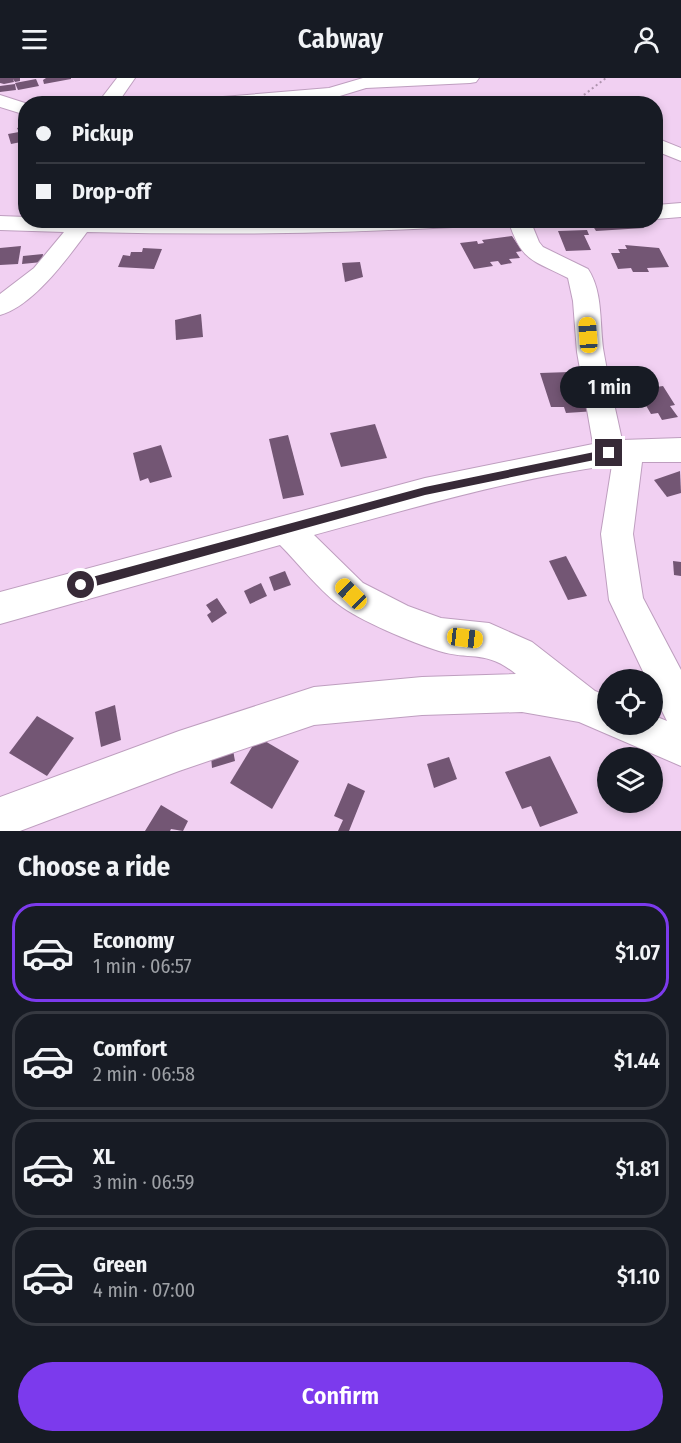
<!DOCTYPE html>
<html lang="en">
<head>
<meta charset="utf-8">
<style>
	body { margin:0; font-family:"Fira Sans Condensed",sans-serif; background:#242831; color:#f1f3f6; height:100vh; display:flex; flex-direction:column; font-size:22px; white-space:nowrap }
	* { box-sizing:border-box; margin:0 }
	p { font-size:20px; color:#9ea1a6 }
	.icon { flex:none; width:33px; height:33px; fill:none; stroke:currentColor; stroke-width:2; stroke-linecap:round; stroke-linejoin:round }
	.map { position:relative; height:753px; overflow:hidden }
	.details { display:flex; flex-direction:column; background:#171b24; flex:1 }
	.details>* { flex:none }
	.hud { position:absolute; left:18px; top:18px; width:645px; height:132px; border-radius:24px; box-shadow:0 3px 9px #0003; display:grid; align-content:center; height:132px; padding:0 18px; background:#171b24 }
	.controls { position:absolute; left:597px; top:591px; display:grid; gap:12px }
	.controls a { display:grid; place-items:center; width:66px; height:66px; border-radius:50%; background:#171b24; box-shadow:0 3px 9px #0003; font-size:30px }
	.end { position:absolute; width:27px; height:27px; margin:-14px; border:8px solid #372a37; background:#fff; box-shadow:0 0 0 3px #fff }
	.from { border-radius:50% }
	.bubble { position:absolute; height:42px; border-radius:21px; background:#171b24; box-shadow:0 3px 9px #0003; font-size:20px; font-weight:600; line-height:42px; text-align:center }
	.car { position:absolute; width:18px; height:36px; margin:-18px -9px; border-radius:8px; box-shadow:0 0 4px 2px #0007; background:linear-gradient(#f5c518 24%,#345 0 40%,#f5c518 0 76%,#345 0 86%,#f5c518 0) }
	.hud b { display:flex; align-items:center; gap:21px; height:57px; font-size:22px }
	.hud b+b { border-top:2px solid #363941 }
	.hud i { width:15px; height:15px; background:#f1f3f6 }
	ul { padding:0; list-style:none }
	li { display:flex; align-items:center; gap:18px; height:99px; margin:0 12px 9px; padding:0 6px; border:3px solid #363941; border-radius:24px }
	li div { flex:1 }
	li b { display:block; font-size:22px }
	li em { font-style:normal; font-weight:600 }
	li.selected { border-color:#7c3aed }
	li>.icon { width:54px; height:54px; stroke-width:1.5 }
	h2 { padding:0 18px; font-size:27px; line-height:72px }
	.action { display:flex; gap:12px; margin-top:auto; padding:12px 18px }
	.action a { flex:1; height:69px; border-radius:36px; background:#7c3aed; color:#fff; font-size:24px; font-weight:600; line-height:69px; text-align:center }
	header { display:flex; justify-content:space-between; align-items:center; height:78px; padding:0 18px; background:#171b24; font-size:27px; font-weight:600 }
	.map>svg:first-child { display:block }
	.building { fill:#735674 }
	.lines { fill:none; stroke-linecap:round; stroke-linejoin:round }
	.minor-casing { stroke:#be9ebf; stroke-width:2 }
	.path { stroke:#ae94ae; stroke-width:2; stroke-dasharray:2 3; stroke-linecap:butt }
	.minor { fill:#fff; fill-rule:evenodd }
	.route { fill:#372a37 }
</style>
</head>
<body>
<header><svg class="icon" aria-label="menu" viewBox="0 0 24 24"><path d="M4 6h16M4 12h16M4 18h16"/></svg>Cabway<svg class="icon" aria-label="person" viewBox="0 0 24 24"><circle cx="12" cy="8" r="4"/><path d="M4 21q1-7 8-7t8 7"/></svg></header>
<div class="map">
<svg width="681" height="753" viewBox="0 0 681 753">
	<rect width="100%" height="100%" fill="#f1d0f2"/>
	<g class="building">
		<path d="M0,0H20V3L15,4L13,1L14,4L4,6L0,5Z"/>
		<path d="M46,0H71V1L44,6L43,2Z"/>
		<path d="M36,1L39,8L18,12L15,5Z"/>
		<path d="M15,6L16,12L0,14V8Z"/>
		<path d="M26,48V63L11,66L8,56L19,54L17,50Z"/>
		<path d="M639,142L644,150L596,153L591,145Z"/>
		<path d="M587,152L589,157H584L591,172L566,173L558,153Z"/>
		<path d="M512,158L522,173L516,174L520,180L509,181L512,185L501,187L498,183L490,184L493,188L474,191L460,165L477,163L478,166L484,165L482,162Z"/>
		<path d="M625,167L659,170L669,189L647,190L649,194H633L631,190L618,191L611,175H620L618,171H627Z"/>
		<path d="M21,168L18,186L0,187V170Z"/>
		<path d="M143,170L162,171L154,191L118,189L123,177L130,178L131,174H142Z"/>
		<path d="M43,176L42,184L22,186L23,178Z"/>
		<path d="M360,184L363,199L345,204L342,185Z"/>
		<path d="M201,236L203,259L176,262L175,242Z"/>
		<path d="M570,294L572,300L584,299L596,333L566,335L564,329H551L540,295Z"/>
		<path d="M663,308L675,327L670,328L678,339L662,342L658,335L651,336L637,312Z"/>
		<path d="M375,346L387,380L341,389L330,355Z"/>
		<path d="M288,357L304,417L283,421L269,361Z"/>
		<path d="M161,367L172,399L150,405L148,400L140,403L133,375Z"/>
		<path d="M680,393L681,415L667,419L654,402Z"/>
		<path d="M566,478L587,518L568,522L549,483Z"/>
		<path d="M673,483L681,484V498L674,497Z"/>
		<path d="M285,493L291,507L274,513L269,499Z"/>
		<path d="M261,505L267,518L250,526L244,513Z"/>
		<path d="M217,520L227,535L212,545L207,537L211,534L206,527Z"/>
		<path d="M115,627L121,662L101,669L95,634Z"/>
		<path d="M37,638L74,660L47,698L9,675Z"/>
		<path d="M258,659L299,683L272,731L230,705Z"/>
		<path d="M233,672L235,683L212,690L211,678Z"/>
		<path d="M550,678L578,735L540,749L531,728L522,731L505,694Z"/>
		<path d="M449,679L457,701L434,710L427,686Z"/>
		<path d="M607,694L608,695V712L598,700Z"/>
		<path d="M348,705L365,713L349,753H338L343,742L334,738Z"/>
		<path d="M161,727L188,743L183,753L171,751L170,753H145Z"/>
	</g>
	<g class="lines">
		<g class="minor-casing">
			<g id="minor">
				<path d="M117,0H135L117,26H97Z"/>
				<path d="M363,0H479L476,4L470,5L366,10L330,21L277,26H202L204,22L211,20L329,10Z"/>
				<path d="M0,17L28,26H26V37L0,29Z"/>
				<path d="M656,60L681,70V83L656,73Z"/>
				<path d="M681,125V139L656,141V127Z"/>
				<path d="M0,138L26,139V142H464L461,147L453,149C331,156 209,157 87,154C67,181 33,228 0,237V216L34,190L64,154L0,152Z"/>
				<path d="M508,142H530L539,164L543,169L588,191C604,215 599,249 604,276C609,305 616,334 622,362L681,360V384H642L633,456L643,520L681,592V688L579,644L522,634L422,637L314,647L179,693L20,753H0V719L179,653L314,609L422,599L516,596C485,571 471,583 439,573C413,565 358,542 338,526C317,510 299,486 280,467L0,546V514L425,400L593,366L577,274L573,223L568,200C531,181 522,184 508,142ZM612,387L601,456L609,522L647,602H652V613L667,643L652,637V646H608V618L595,613L532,564L489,545L441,540L408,528L363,505L314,457C412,430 511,401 612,387Z"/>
			</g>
		</g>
		<path class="path" d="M572,26L606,0"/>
		<use href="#minor" class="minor"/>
	</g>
	<path class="route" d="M609,371L614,375L609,379L425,417L81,512L76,507L81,502L425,409Z"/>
</svg>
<div class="controls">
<a><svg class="icon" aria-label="locate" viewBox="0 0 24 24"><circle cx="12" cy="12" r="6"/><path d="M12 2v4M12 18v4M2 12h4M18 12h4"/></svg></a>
<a><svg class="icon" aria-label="layers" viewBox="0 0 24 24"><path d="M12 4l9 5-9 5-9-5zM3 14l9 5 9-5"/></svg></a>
</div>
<i class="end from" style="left:81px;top:507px"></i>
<i class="end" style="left:609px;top:375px"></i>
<div class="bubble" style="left:560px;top:288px;width:99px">1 min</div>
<i class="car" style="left:588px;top:257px;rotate:356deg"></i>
<i class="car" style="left:351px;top:516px;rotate:314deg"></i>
<i class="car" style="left:465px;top:560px;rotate:97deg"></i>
<div class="hud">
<b><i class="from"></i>Pickup</b>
<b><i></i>Drop-off</b>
</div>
</div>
<section class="details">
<h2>Choose a ride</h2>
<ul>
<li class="selected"><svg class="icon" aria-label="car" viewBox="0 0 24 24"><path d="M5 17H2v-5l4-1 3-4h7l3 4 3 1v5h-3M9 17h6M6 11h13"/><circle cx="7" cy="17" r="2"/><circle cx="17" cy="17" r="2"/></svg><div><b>Economy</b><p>1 min · 06:57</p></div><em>$1.07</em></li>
<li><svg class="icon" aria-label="car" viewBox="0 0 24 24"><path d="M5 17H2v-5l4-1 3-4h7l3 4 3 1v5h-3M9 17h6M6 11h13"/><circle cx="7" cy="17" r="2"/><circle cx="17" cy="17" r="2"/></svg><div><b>Comfort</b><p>2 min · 06:58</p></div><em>$1.44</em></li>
<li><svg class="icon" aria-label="car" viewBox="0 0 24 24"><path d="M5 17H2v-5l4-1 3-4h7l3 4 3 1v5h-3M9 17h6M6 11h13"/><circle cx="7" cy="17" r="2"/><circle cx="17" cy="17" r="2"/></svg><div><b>XL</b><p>3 min · 06:59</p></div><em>$1.81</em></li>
<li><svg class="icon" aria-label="car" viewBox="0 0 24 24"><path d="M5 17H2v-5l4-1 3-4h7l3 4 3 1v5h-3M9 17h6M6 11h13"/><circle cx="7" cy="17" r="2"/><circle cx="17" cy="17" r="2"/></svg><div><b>Green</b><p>4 min · 07:00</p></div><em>$1.10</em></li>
</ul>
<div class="action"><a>Confirm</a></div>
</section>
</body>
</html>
